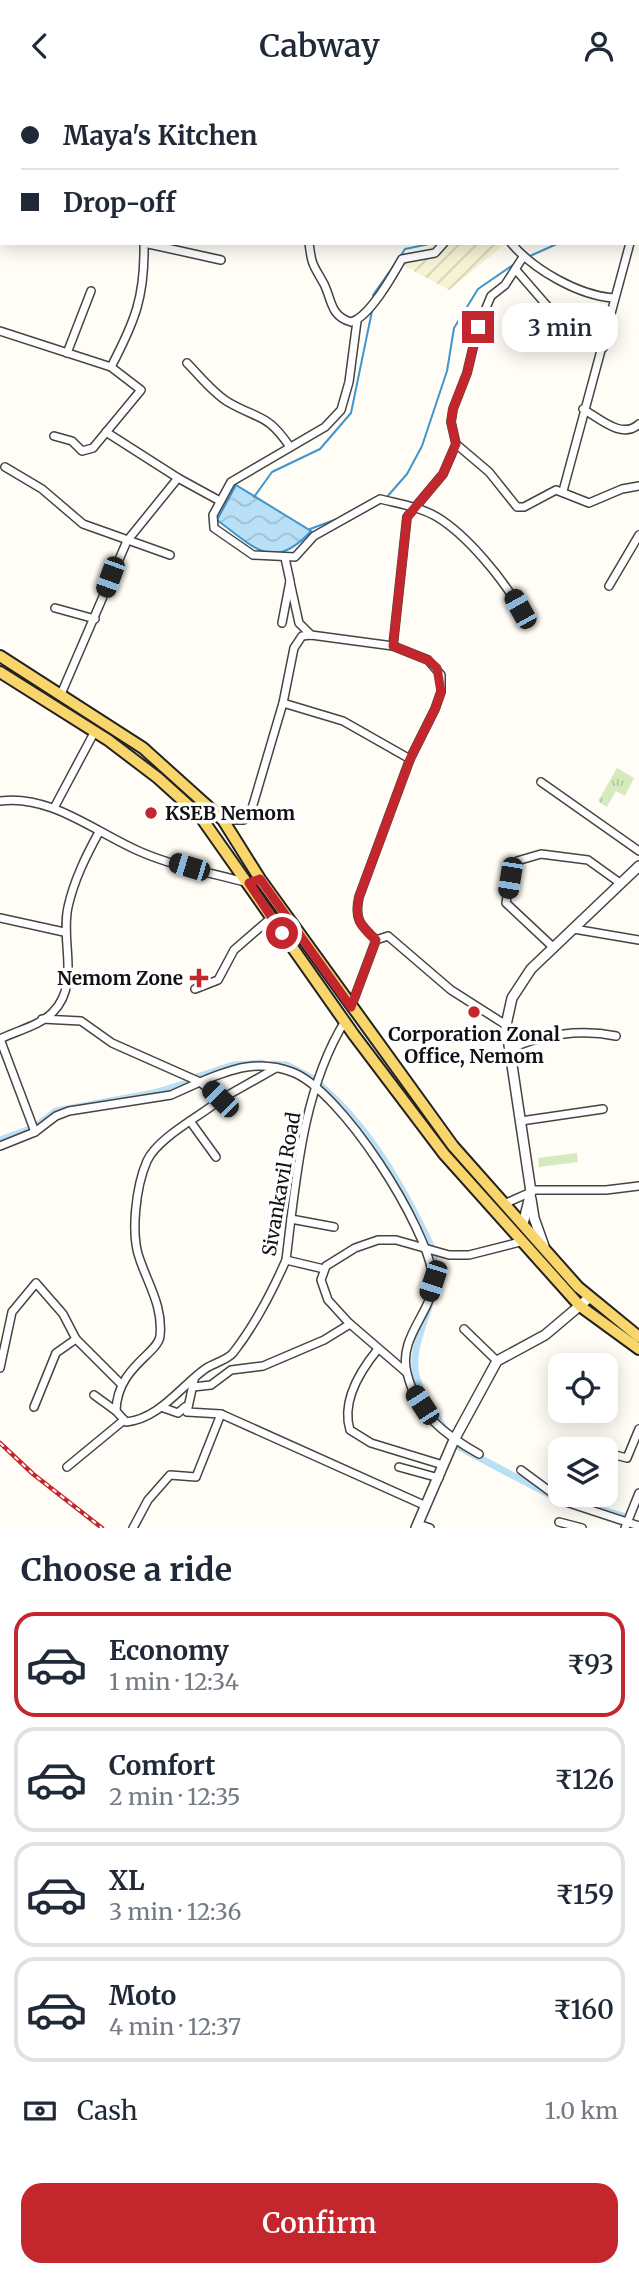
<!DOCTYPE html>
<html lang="en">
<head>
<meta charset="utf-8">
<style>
	body { margin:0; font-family:Merriweather,serif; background:#f6f6f7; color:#1f2937; height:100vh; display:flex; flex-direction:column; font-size:26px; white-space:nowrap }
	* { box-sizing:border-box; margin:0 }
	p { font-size:23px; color:#747a83 }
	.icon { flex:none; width:38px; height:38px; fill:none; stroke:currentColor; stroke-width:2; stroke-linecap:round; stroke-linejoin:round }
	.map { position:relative; height:1437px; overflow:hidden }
	.sheet { display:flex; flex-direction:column; background:#fff; flex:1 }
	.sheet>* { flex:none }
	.hud { position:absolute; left:0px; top:0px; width:640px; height:154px; box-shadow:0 4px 18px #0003; display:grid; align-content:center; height:154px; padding:0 21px; background:#fff }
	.buttons { position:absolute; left:548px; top:1262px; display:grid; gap:14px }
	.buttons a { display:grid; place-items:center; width:70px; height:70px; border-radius:14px; background:#fff; box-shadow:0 4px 18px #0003; font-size:35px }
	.end { position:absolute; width:32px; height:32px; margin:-16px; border:9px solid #c4262e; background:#fff; box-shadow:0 0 0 4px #fff }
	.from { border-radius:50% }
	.bubble { position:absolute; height:49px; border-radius:21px; background:#fff; box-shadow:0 4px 18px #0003; font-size:23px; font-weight:600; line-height:49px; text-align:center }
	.car { position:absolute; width:21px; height:42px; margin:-21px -10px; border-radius:9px; box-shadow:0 0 5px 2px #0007; background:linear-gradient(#222 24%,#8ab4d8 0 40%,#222 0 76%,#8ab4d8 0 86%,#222 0) }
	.hud b { display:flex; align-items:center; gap:24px; height:66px; font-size:26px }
	.hud b+b { border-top:2px solid #e0e1e3 }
	.hud i { width:18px; height:18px; background:#1f2937 }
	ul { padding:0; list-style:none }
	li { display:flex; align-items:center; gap:21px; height:105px; margin:0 14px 10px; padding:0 7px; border:4px solid #e0e1e3; border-radius:21px }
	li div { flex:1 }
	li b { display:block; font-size:26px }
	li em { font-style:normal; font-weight:600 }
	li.current { border-color:#c4262e }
	li>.icon { width:63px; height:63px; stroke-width:1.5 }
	h2 { padding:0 21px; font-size:32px; line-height:84px }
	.pay { display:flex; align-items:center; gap:18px; height:77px; padding:0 21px; font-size:26px }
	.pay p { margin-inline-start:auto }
	.action { display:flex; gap:14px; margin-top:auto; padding:14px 21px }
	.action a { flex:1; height:80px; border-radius:21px; background:#c4262e; color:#fff; font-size:28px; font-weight:600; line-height:80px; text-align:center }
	header { display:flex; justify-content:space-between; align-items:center; height:91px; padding:0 21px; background:#fff; font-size:32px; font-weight:600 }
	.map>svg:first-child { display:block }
	.farmland { fill:url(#farmland-furrows) }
	.park { fill:url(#park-tufts) }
	.water { fill:url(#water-waves); stroke:#3f96cf; stroke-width:2 }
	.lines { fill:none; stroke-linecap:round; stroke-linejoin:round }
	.stream { stroke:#3f96cf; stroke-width:2 }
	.canal { stroke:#b9e0f7; stroke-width:7 }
	.minor-casing { stroke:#444; stroke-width:10 }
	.tertiary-casing { stroke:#444; stroke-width:12 }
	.primary-casing { stroke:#222; stroke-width:14 }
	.minor { stroke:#fff; stroke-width:7 }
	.tertiary { stroke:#fff; stroke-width:9 }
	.primary { stroke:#f9d66b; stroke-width:10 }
	.rail-casing { stroke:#c4262e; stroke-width:4.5 }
	.rail { stroke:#fff; stroke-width:2; stroke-dasharray:5; stroke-linecap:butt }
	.route { stroke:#c4262e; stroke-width:9 }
	.poi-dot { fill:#c4262e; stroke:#fff; stroke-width:2.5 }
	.labels { text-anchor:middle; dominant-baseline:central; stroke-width:7; stroke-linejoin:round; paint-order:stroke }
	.poi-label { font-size:19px; font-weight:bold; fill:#111; stroke:#fff; text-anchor:start }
	.street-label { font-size:19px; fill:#111; stroke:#fff }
</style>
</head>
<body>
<header><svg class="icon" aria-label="back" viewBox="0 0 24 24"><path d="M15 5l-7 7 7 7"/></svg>Cabway<svg class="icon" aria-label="person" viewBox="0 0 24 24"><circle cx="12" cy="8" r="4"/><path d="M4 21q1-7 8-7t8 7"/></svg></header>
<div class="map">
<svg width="639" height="1437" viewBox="0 0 639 1437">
	<defs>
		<pattern id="farmland-furrows" width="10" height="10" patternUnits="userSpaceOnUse" patternTransform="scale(1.75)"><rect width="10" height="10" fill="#f6f3d4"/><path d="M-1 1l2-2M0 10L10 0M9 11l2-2" fill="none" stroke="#d2cfb5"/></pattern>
		<pattern id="park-tufts" width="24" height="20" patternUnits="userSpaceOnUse" patternTransform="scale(1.75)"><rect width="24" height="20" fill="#d5ebbd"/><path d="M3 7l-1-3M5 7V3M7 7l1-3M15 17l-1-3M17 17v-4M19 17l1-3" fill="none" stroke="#b6c8a1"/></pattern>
		<pattern id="water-waves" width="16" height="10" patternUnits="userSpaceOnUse" patternTransform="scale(1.75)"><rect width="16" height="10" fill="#b9e0f7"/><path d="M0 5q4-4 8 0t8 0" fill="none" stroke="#9ebfd3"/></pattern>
	</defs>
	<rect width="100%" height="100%" fill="#fffdf5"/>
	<path class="farmland" d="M436,152H502L504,154L449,199L403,174Z"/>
	<g class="park">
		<path d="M617,677L634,687L625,705L616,700L607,716L598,710Z"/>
		<path d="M577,1062L578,1071L539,1076L538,1067Z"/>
	</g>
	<path class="water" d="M236,394L311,440C273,482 254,456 217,429Z"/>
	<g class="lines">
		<g class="stream">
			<path d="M498,0L500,2"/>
			<path d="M604,0L606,2"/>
			<path d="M503,2L504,0"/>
			<path d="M639,96V97"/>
			<path d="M530,165L559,152"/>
			<path d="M400,166L405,158L434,152"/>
			<path d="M373,204L397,170"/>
			<path d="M254,406L272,381L320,358L351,322L372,220"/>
			<path d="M386,407L407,383L422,355L447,280L454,237L478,198L513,174"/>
			<path d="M369,418L382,411"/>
			<path d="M310,438L337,428"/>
		</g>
		<g class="canal">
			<path d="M273,973L287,974L312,987"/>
			<path d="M197,986L233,974L262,972"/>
			<path d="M320,994C370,1037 403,1096 431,1155"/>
			<path d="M38,1034L56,1020L154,1002L187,992"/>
			<path d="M0,1049L30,1038"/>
			<path d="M433,1162L437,1184L435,1198"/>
			<path d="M429,1216C406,1280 410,1284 446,1340"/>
			<path d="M457,1355L550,1404"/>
			<path d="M580,1412L623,1425"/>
		</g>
		<g class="minor-casing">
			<g id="minor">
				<path d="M394,0L398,2"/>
				<path d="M486,0L488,2"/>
				<path d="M541,0L546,2"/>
				<path d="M508,2L509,0"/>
				<path d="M0,53H2"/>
				<path d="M639,129V128"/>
				<path d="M0,137L2,135"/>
				<path d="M309,152C312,176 313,173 324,193C332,209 330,225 351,231C369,227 393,184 402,168L435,162L444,152"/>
				<path d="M511,152C534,179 578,204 613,207"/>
				<path d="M516,179L549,217L603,257"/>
				<path d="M357,230L349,291L341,319L325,336L231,391L213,424L214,437L253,464L295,466L314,445L380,408C400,413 420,416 437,426C467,444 503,488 520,518"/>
				<path d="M0,240L111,276L141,299L93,357L82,360L72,350L54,345"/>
				<path d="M67,262L91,200"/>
				<path d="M187,272C200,285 212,301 228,311C259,329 267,322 290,356"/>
				<path d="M111,276C135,230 145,206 144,152L221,169"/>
				<path d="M583,318C599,327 622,349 639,333"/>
				<path d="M106,341L178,387"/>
				<path d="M456,353L489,381L517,416H524L556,399L589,412L622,398L639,395"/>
				<path d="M5,376L42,398L83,433L170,464"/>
				<path d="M563,400L630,152"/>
				<path d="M290,491L299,532L311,544"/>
				<path d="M609,495L639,444"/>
				<path d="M55,517L95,528"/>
				<path d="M282,532L290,490L285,467"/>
				<path d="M393,555L407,426L443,383L456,353L451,331L453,318L467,282L478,236L491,205L505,194L523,166"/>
				<path d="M61,603L127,450L178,387L220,410"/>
				<path d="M283,612L343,630L410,668"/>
				<path d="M541,691L639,760"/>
				<path d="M0,710C51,703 96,742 141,761C173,775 211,782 245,791"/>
				<path d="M54,717L95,640"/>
				<path d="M223,729H244L250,724L283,612L294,557L302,545L311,544L393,555L428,569L441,584V601L435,618L410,668L359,806C354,828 360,834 376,849"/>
				<path d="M0,827L64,841"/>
				<path d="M574,838L639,849"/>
				<path d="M554,857L506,812L510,787L517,770L541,763L588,769L620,792"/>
				<path d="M195,898L218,889L234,859L271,827"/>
				<path d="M351,916L376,849L388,845L451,899L506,934"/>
				<path d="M345,930C302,1000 296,1089 286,1169C272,1201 254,1235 233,1262C226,1270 213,1272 205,1278C180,1296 159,1328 126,1331L116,1320C117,1276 158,1263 160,1245C163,1216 149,1195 140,1169C130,1144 136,1095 147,1070C158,1046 201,1025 221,1008L200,991C231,978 258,968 292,981C341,999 428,1136 433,1187C436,1218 397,1245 407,1282C417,1323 445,1344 479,1363"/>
				<path d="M0,948C16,940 41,934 53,921C81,892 60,851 68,816C74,789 86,765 99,741"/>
				<path d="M0,948L35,1041"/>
				<path d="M510,958C542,943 581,938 616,945"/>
				<path d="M221,1008L276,977"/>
				<path d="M190,1030L216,1066"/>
				<path d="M521,1030L603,1018"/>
				<path d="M0,1055L35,1041L56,1025L69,1020L171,1004L200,991L112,952L81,930L42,928"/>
				<path d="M530,1099H606L639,1095"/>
				<path d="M504,1113L531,1101"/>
				<path d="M291,1128L334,1136"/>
				<path d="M286,1169L324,1178"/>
				<path d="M464,1238L497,1270"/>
				<path d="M378,1258C360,1280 341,1310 350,1339L371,1352L443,1374"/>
				<path d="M0,1277L12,1221L36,1192L63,1223L76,1248"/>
				<path d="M406,1281L349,1232L328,1209L321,1189L326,1175L355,1157L378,1149H396L449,1164H469L520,1151"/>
				<path d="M194,1289L187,1321L221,1323L426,1415"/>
				<path d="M193,1296L211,1294L231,1279L263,1275L324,1249L350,1233"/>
				<path d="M94,1304L116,1320"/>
				<path d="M34,1316L56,1262L76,1248L121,1293"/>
				<path d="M161,1316L178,1322L185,1316"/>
				<path d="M615,1364L627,1367L639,1338"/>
				<path d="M67,1376L124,1329"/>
				<path d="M399,1376L439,1387"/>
				<path d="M521,1379L563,1410L639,1435"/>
				<path d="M559,1431L582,1437"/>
				<path d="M418,1433L430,1437"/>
				<path d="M133,1437L148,1409L170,1384L196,1386L221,1323"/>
				<path d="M625,1437L639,1402"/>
			</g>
		</g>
		<g class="tertiary-casing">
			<g id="tertiary">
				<path d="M531,1108L534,1127L544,1155"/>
				<path d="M523,1133L531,1101L506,934L512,907L531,878L639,775"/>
				<path d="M416,1437L454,1349L497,1270L545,1244L590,1206"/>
			</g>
		</g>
		<g class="primary-casing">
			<g id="primary">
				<path d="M0,565L143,657L223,729L260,788L453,1055L578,1196L639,1246"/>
				<path d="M0,581L108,649L158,687L200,725L354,944L444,1063L580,1215L639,1258"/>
			</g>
		</g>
		<use href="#minor" class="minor"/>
		<use href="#tertiary" class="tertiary"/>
		<use href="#primary" class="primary"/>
		<g class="rail-casing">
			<path id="rail" d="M0,1352L33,1383L102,1437"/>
		</g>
		<use href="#rail" class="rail"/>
	</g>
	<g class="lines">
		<path class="route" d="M282,842L249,792L260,788L351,916L376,849C360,834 354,828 359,806L410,668L435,618L441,601L437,577L428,569L393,555L407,426L443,383L456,353L451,331L453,318L467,282L478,236"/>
	</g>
	<g class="poi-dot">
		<circle cx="151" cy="722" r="7"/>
		<path d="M195.5 876.5h7v7h7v7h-7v7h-7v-7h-7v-7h7z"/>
		<circle cx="474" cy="921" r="7"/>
	</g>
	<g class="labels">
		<g class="poi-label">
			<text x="165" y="722">KSEB Nemom</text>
			<text x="183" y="887" text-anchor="end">Nemom Zone</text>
			<text x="474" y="943" text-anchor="middle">Corporation Zonal<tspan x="474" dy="22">Office, Nemom</tspan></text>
		</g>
		<g class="street-label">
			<text transform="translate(281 1093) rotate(-80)">Sivankavil Road</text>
		</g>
	</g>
</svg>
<div class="buttons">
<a><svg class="icon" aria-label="locate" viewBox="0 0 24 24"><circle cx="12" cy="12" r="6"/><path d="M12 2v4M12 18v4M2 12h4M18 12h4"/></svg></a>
<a><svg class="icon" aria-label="layers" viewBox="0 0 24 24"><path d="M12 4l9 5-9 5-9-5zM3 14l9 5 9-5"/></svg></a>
</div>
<i class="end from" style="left:282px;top:842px"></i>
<i class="end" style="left:478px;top:236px"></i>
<div class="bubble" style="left:502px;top:212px;width:116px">3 min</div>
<i class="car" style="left:110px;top:486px;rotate:200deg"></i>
<i class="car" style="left:520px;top:518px;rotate:331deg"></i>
<i class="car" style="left:189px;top:776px;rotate:287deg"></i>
<i class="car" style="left:510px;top:787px;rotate:189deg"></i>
<i class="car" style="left:220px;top:1008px;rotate:315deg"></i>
<i class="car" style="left:433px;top:1190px;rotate:198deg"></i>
<i class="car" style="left:422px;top:1314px;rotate:327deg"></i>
<div class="hud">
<b><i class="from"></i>Maya's Kitchen</b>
<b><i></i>Drop-off</b>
</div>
</div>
<section class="sheet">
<h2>Choose a ride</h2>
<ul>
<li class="current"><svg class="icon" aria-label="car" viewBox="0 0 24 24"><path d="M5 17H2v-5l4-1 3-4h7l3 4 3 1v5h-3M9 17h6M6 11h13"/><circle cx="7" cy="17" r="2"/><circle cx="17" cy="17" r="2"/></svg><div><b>Economy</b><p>1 min · 12:34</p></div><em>₹93</em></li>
<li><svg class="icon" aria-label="car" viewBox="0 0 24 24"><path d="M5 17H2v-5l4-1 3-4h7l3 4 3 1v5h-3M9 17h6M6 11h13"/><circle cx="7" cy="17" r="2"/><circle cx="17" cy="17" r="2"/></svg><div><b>Comfort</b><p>2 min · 12:35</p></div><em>₹126</em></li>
<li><svg class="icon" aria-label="car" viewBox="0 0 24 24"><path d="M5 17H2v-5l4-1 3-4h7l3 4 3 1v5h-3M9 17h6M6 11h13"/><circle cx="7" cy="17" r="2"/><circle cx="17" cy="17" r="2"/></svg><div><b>XL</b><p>3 min · 12:36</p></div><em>₹159</em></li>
<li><svg class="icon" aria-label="car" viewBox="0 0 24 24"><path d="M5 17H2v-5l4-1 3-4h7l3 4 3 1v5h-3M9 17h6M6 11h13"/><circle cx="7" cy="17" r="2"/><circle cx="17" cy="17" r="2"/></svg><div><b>Moto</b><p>4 min · 12:37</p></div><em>₹160</em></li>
</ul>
<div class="pay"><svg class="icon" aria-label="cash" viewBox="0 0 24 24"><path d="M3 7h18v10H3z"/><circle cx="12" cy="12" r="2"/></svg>Cash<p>1.0 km</p></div>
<div class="action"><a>Confirm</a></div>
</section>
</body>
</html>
